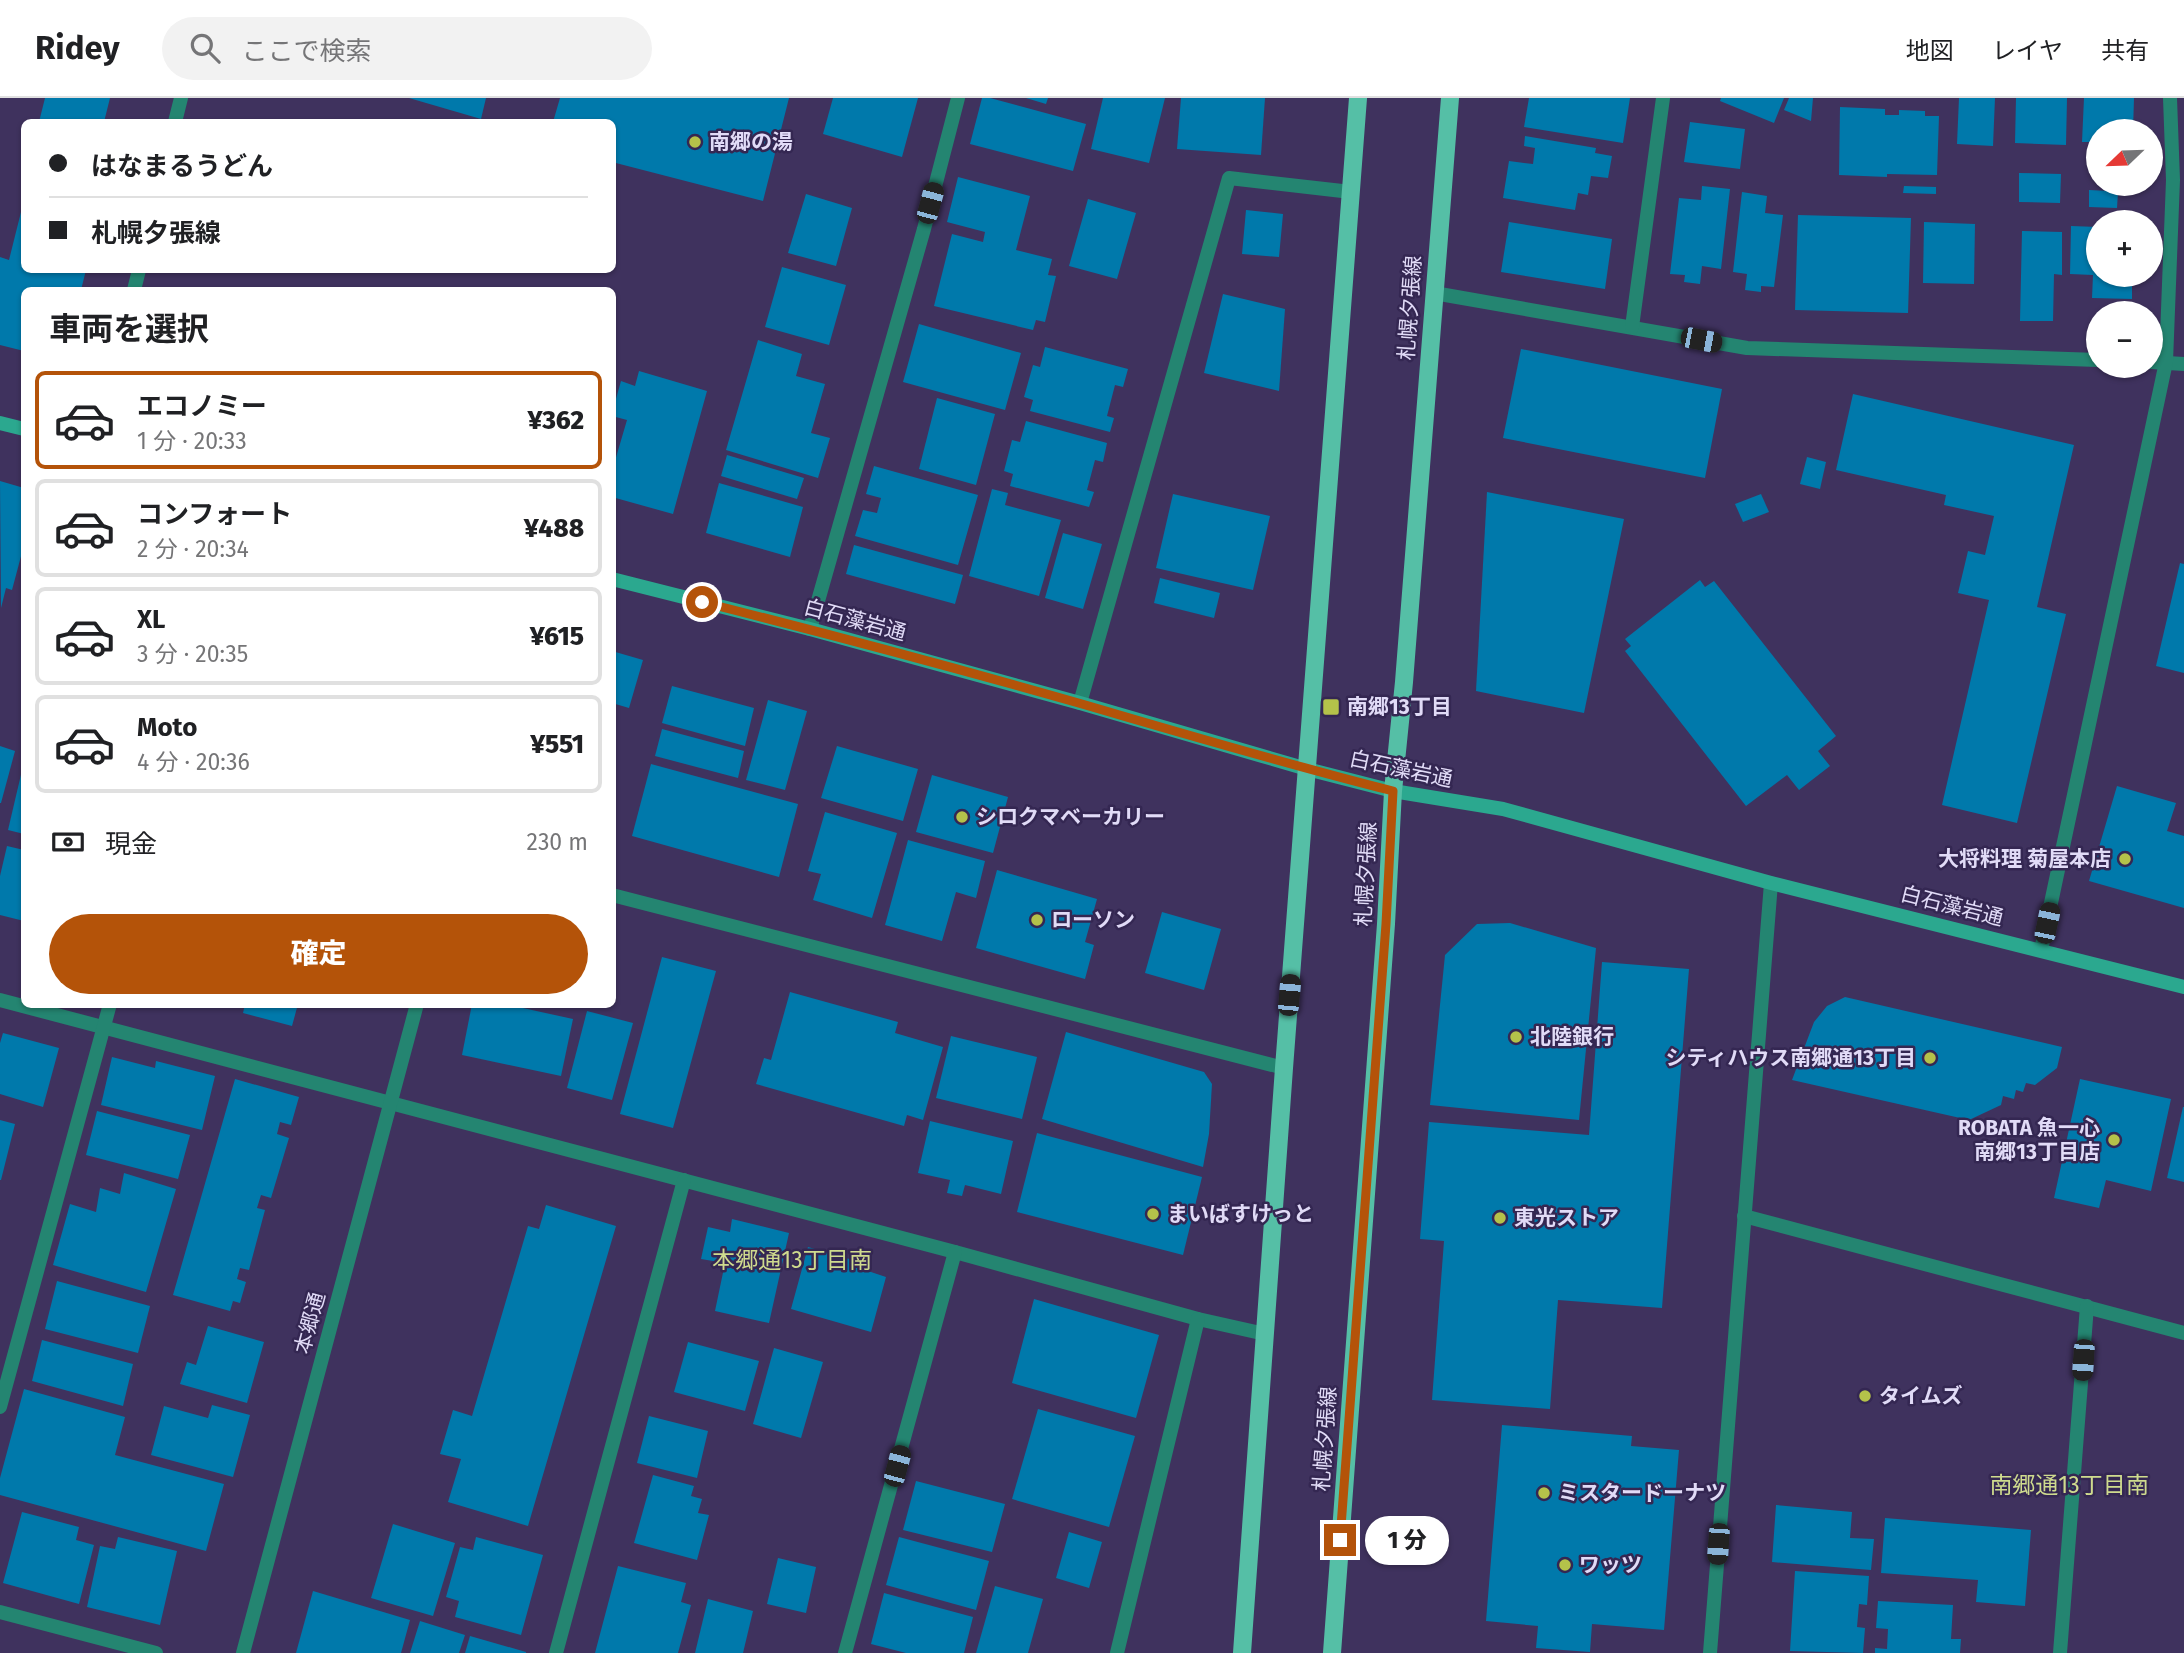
<!DOCTYPE html>
<html lang="ja">
<head>
<meta charset="utf-8">
<style>
	body { margin:0; font-family:"Fira Sans","Noto Sans JP",sans-serif; background:#f2f2f2; color:#202124; height:100vh; display:flex; flex-direction:column; font-size:26px; white-space:nowrap }
	* { box-sizing:border-box; margin:0 }
	p { font-size:23px; color:#757577 }
	.icon { flex:none; width:38px; height:38px; fill:none; stroke:currentColor; stroke-width:2; stroke-linecap:round; stroke-linejoin:round }
	.map { position:relative; flex:1; overflow:hidden }
	.drawer { position:absolute; left:21px; top:189px; width:595px; height:721px; display:flex; flex-direction:column; background:#fff; border-radius:10px; box-shadow:0 2px 5px #0004 }
	.drawer>* { flex:none }
	.top-card { position:absolute; left:21px; top:21px; width:595px; height:154px; border-radius:10px; box-shadow:0 2px 5px #0004; display:grid; align-content:center; height:154px; padding:0 28px; background:#fff }
	.needle { width:46px; rotate:247deg }
	.fabs { position:absolute; left:2086px; top:21px; display:grid; gap:14px }
	.fabs a { display:grid; place-items:center; width:77px; height:77px; border-radius:50%; background:#fff; box-shadow:0 2px 5px #0004; font-size:35px }
	.end { position:absolute; width:32px; height:32px; margin:-16px; border:9px solid #b45309; background:#fff; box-shadow:0 0 0 4px #fff }
	.from { border-radius:50% }
	.bubble { position:absolute; height:49px; border-radius:24px; background:#fff; box-shadow:0 2px 5px #0004; font-size:23px; font-weight:800; line-height:49px; text-align:center }
	.car { position:absolute; width:21px; height:42px; margin:-21px -10px; border-radius:9px; box-shadow:0 0 5px 2px #0007; background:linear-gradient(#222 24%,#8ab4d8 0 40%,#222 0 76%,#8ab4d8 0 86%,#222 0) }
	.top-card b { display:flex; align-items:center; gap:24px; height:66px; font-size:26px }
	.top-card b+b { border-top:2px solid #e0e0e0 }
	.top-card i { width:18px; height:18px; background:#202124 }
	ul { padding:0; list-style:none }
	li { display:flex; align-items:center; gap:21px; height:98px; margin:0 14px 10px; padding:0 14px; border:4px solid #e0e0e0; border-radius:10px }
	li div { flex:1 }
	li b { display:block; font-size:26px }
	li em { font-style:normal; font-weight:800 }
	li.on { border-color:#b45309 }
	li>.icon { width:63px; height:63px; stroke-width:1.5 }
	h2 { padding:0 28px; font-size:32px; line-height:84px }
	.pay { display:flex; align-items:center; gap:18px; height:77px; padding:0 28px; font-size:26px }
	.pay p { margin-inline-start:auto }
	.primary-button { display:flex; gap:14px; margin-top:auto; padding:14px 28px }
	.primary-button a { flex:1; height:80px; border-radius:42px; background:#b45309; color:#fff; font-size:28px; font-weight:800; line-height:80px; text-align:center }
	header { display:flex; align-items:center; gap:42px; box-sizing:border-box; height:98px; padding:0 35px; background:#fff; border-bottom:2px solid #e0e0e0 }
	header strong { font-size:33px }
	nav { display:flex; gap:38px; margin-inline-start:auto; font-size:24px }
	.search { width:490px; height:63px; background:#f2f2f2; display:flex; align-items:center; gap:18px; box-sizing:border-box; padding:0 24px; border-radius:38px; color:#757577; font-size:26px }
	.map>svg:first-child { display:block }
	.building { fill:#0079ab }
	.lines { fill:none; stroke-linecap:round; stroke-linejoin:round }
	.minor { stroke:#248571; stroke-width:14 }
	.tertiary { stroke:#248571; stroke-width:14 }
	.secondary { stroke:#2ba88f; stroke-width:14 }
	.primary { stroke:#55bfa6; stroke-width:18 }
	.route { stroke:#b45309; stroke-width:9 }
	.poi-dot { fill:#b4c24a; stroke:#342752; stroke-width:2.5 }
	.labels { text-anchor:middle; dominant-baseline:central; stroke-width:5; stroke-linejoin:round; paint-order:stroke }
	.poi-label { font-size:21px; font-weight:bold; fill:#e1dbf7; stroke:#342752; text-anchor:start }
	.street-label { font-size:21px; fill:#e1dbf7; stroke:#342752 }
	.neighbourhood-label { font-size:23px; fill:#cfdb8e; stroke:#342752 }
</style>
</head>
<body>
<header>
<strong>Ridey</strong>
<div class="search"><svg class="icon" aria-label="search" viewBox="0 0 24 24"><circle cx="10" cy="10" r="6"/><path d="M15 15l6 6"/></svg>ここで検索</div>
<nav><a>地図</a><a>レイヤ</a><a>共有</a></nav>
</header>
<div class="map">
<svg width="2184" height="1555" viewBox="0 0 2184 1555">
	<rect width="100%" height="100%" fill="#3f325e"/>
	<g class="building">
		<path d="M45,0H110L104,24H39Z"/>
		<path d="M409,0H486L481,21Z"/>
		<path d="M560,0H789L763,103L612,64V24H553Z"/>
		<path d="M833,0H918L902,59L823,36Z"/>
		<path d="M982,0H990L1086,26L1073,73L970,46Z"/>
		<path d="M1026,0H1048L1046,6Z"/>
		<path d="M1103,0H1165L1149,65L1091,51Z"/>
		<path d="M1181,0H1265L1261,57L1177,51Z"/>
		<path d="M1529,0H1630L1623,45L1524,29Z"/>
		<path d="M1721,0H1784L1774,25L1720,3Z"/>
		<path d="M1789,0H1813L1811,23L1784,12Z"/>
		<path d="M1959,0H1995L1993,48L1957,46Z"/>
		<path d="M2016,0H2067L2066,47L2015,45Z"/>
		<path d="M2084,0H2134L2133,33H2098V44H2082Z"/>
		<path d="M1840,9L1885,11V17H1899V12L1925,13V18H1939L1937,77L1887,76V79L1839,77Z"/>
		<path d="M1690,24L1745,31L1740,71L1684,64Z"/>
		<path d="M1525,38L1596,50L1595,55L1612,58L1608,80L1591,78L1588,97L1578,95L1575,112L1503,100L1509,63L1533,66L1535,50L1524,48Z"/>
		<path d="M2019,75L2061,76L2060,105L2019,104Z"/>
		<path d="M958,79L1030,98L1016,152L1052,161L1048,177L1056,178L1045,224L1036,222L1033,232L934,208L952,136L983,144L985,134L947,124Z"/>
		<path d="M2109,86H2136V95L2118,94L2117,110L2089,109V92L2109,93Z"/>
		<path d="M1702,88L1730,91L1721,171L1702,168L1700,186L1684,184L1685,177L1670,176L1679,100L1701,102Z"/>
		<path d="M1904,88L1936,89V96L1903,95Z"/>
		<path d="M1742,94L1767,98L1765,115L1783,117L1774,189L1761,188V194L1745,192L1747,176L1733,174Z"/>
		<path d="M806,96L852,110L836,168L788,155Z"/>
		<path d="M1088,101L1136,115L1117,181L1069,168Z"/>
		<path d="M24,102V172H86L81,192H24V253L0,247V159L9,162Z"/>
		<path d="M1246,112L1283,116L1279,159L1242,156Z"/>
		<path d="M1798,117L1911,120L1908,215L1795,212Z"/>
		<path d="M1509,124L1612,141L1605,191L1501,174Z"/>
		<path d="M1924,124L1975,126L1974,186L1923,185Z"/>
		<path d="M2071,128L2098,129V177H2132V201L2092,200L2093,177L2070,176Z"/>
		<path d="M2022,133L2062,134V177L2054,176L2053,223H2020Z"/>
		<path d="M782,169L846,187L829,247L765,229Z"/>
		<path d="M1223,196L1285,211L1279,293L1204,275Z"/>
		<path d="M919,226L1021,255L1005,312L903,284Z"/>
		<path d="M758,242L802,256L796,278L825,286L811,335L830,340L818,380L726,352Z"/>
		<path d="M1045,249L1128,271L1123,289L1115,287L1107,318L1114,320L1110,334L1030,313L1033,302L1024,299L1033,267L1040,269Z"/>
		<path d="M1521,251L1722,291L1705,380L1503,340Z"/>
		<path d="M639,273L707,293L673,416L612,399V373L627,322L612,318V315L621,283L635,288Z"/>
		<path d="M1853,296L2074,347L2037,509L2066,516L2017,725L1942,707L1989,502L1958,495L1968,453L1985,457L1994,418L1944,407L1946,397L1836,372Z"/>
		<path d="M937,300L995,316L976,387L919,371Z"/>
		<path d="M1026,323L1107,345L1103,364L1095,362L1087,392L1094,394L1089,409L1010,388L1013,376L1004,373L1012,342L1020,344Z"/>
		<path d="M727,357L804,380L797,401L721,378Z"/>
		<path d="M1807,359L1826,364L1820,391L1800,386Z"/>
		<path d="M874,368L978,397L958,467L855,438L863,412L877,415L881,400L866,396Z"/>
		<path d="M0,383L24,390V447L12,492L6,490L1,510Z"/>
		<path d="M719,385L803,409L790,459L706,435Z"/>
		<path d="M992,391L1008,395L1005,407L1061,422L1039,498L969,478Z"/>
		<path d="M1487,394L1624,421L1584,615L1476,593Z"/>
		<path d="M1173,396L1270,418L1253,492L1156,470Z"/>
		<path d="M1761,396L1769,414L1743,424L1735,406Z"/>
		<path d="M1063,435L1102,446L1083,511L1045,500Z"/>
		<path d="M854,447L963,477L955,506L846,476Z"/>
		<path d="M2180,465L2184,466V575L2156,568Z"/>
		<path d="M1160,480L1220,495L1214,520L1154,505Z"/>
		<path d="M1700,482L1705,489L1714,483L1836,638L1818,653L1830,668L1799,692L1787,677L1746,708L1625,553L1631,548L1625,541Z"/>
		<path d="M612,553L643,562L629,610L612,605Z"/>
		<path d="M672,588L754,610L745,648L662,625Z"/>
		<path d="M768,602L807,613L785,692L746,682Z"/>
		<path d="M662,631L744,653L738,680L655,658Z"/>
		<path d="M0,648L15,653L1,705H0Z"/>
		<path d="M837,648L918,671L903,723L821,700Z"/>
		<path d="M651,666L798,706L779,779L632,738Z"/>
		<path d="M23,668H24V736L8,732Z"/>
		<path d="M932,677L1008,699L993,755L916,734Z"/>
		<path d="M2117,688L2176,705L2167,733L2184,738V810L2089,783Z"/>
		<path d="M825,714L897,735L872,820L813,802L821,776L808,773Z"/>
		<path d="M908,742L985,763L976,800L956,794L942,843L885,827Z"/>
		<path d="M7,748L24,752V823L0,817V778Z"/>
		<path d="M997,772L1097,801L1085,844L1094,847L1085,881L976,850Z"/>
		<path d="M1162,814L1221,831L1204,892L1145,875Z"/>
		<path d="M1510,825L1596,850L1579,1022L1430,1007L1445,857L1477,826Z"/>
		<path d="M662,859L716,873L673,1030L620,1016Z"/>
		<path d="M1602,864L1689,871L1662,1210L1558,1202L1550,1311L1432,1302L1444,1143L1420,1141L1429,1024L1589,1037Z"/>
		<path d="M790,894L898,924L895,935L943,949L923,1022L907,1017L904,1028L756,986L764,960L771,962Z"/>
		<path d="M1845,899L2062,949L2057,970L2035,987L2026,985L2023,994L2016,992L2014,1001L2003,998L2001,1007L1969,1022L1792,982L1814,924L1827,908Z"/>
		<path d="M245,906H298L292,928L243,915Z"/>
		<path d="M472,906H505L573,921L561,978L462,957Z"/>
		<path d="M587,913L633,925L612,1002L567,990Z"/>
		<path d="M1066,934L1204,974L1212,986L1209,1036L1203,1069L1042,1021Z"/>
		<path d="M3,935L59,950L43,1009L0,996V945Z"/>
		<path d="M951,938L1037,959L1022,1021L936,1000Z"/>
		<path d="M112,959L155,970L156,963L215,978L202,1032L101,1007Z"/>
		<path d="M235,981L299,999L291,1027L280,1024L277,1036L289,1040L271,1100L261,1097L257,1110L265,1112L249,1172L240,1170L237,1181L246,1184L240,1205L233,1203L230,1213L173,1197Z"/>
		<path d="M2080,981L2171,1001L2151,1093L2106,1082L2099,1110L2054,1100Z"/>
		<path d="M2183,1009H2184V1084L2167,1080Z"/>
		<path d="M97,1013L190,1037L178,1081L86,1057Z"/>
		<path d="M0,1022L15,1026L1,1082H0Z"/>
		<path d="M930,1023L1013,1043L1001,1096L965,1087L962,1098L947,1095L950,1082L918,1075Z"/>
		<path d="M1037,1035L1202,1079L1183,1157L1017,1114Z"/>
		<path d="M124,1075L176,1091L146,1194L53,1167L70,1106L96,1114L100,1090L120,1096Z"/>
		<path d="M546,1107L616,1128L528,1428L448,1404L461,1361L440,1356L453,1312L472,1318L528,1128L539,1131Z"/>
		<path d="M732,1121L789,1135L769,1225L715,1213L725,1165L701,1161L708,1129L730,1134Z"/>
		<path d="M808,1149L870,1167L868,1173L886,1179L871,1234L791,1211Z"/>
		<path d="M57,1183L150,1208L138,1255L45,1231Z"/>
		<path d="M1034,1201L1159,1237L1136,1320L1012,1285Z"/>
		<path d="M208,1228L264,1244L247,1305L180,1286L187,1264L196,1267Z"/>
		<path d="M42,1242L133,1266L123,1308L32,1283Z"/>
		<path d="M688,1244L759,1263L745,1313L674,1294Z"/>
		<path d="M774,1250L823,1264L801,1340L753,1326Z"/>
		<path d="M24,1291L125,1319L115,1357L224,1386L206,1453L0,1397V1380Z"/>
		<path d="M212,1307L250,1317L233,1379L151,1357L164,1308L208,1320Z"/>
		<path d="M1038,1311L1135,1338L1109,1429L1012,1401Z"/>
		<path d="M649,1318L708,1333L697,1380L637,1365Z"/>
		<path d="M1502,1327L1632,1338L1631,1348L1679,1352L1664,1532L1592,1526L1590,1554L1536,1550L1538,1528L1486,1523Z"/>
		<path d="M653,1377L694,1388L691,1398L702,1401L698,1415L709,1417L697,1462L634,1445Z"/>
		<path d="M916,1383L1005,1406L992,1454L903,1432Z"/>
		<path d="M1776,1407L1852,1414L1850,1440L1874,1441L1871,1472L1772,1464Z"/>
		<path d="M22,1414L79,1429L76,1442L94,1447L79,1506L3,1485Z"/>
		<path d="M1885,1420L2031,1432L2025,1508L1976,1504L1978,1482L1881,1475Z"/>
		<path d="M393,1426L455,1445L433,1518L371,1500Z"/>
		<path d="M1069,1434L1102,1444L1089,1490L1056,1480Z"/>
		<path d="M118,1439L177,1453L160,1527L87,1509L100,1448L115,1451Z"/>
		<path d="M476,1439L543,1457L521,1537L455,1519L459,1503L446,1499L460,1449L473,1452Z"/>
		<path d="M899,1439L989,1463L976,1512L886,1487Z"/>
		<path d="M778,1460L816,1469L806,1515L767,1506Z"/>
		<path d="M618,1468L686,1485L681,1504L691,1507L678,1555H595Z"/>
		<path d="M1795,1473L1869,1478L1867,1507L1859,1506L1857,1529L1865,1530L1863,1555L1790,1553Z"/>
		<path d="M995,1488L1043,1501L1028,1555H976Z"/>
		<path d="M313,1493L410,1522L401,1555H296Z"/>
		<path d="M884,1495L973,1519L964,1555H906L871,1546Z"/>
		<path d="M708,1501L753,1513L743,1555H695Z"/>
		<path d="M1878,1503L1953,1507L1951,1541H1961L1960,1555H1875V1550L1887,1551L1888,1531L1876,1530Z"/>
		<path d="M420,1523L465,1537L459,1555H410Z"/>
		<path d="M470,1538L526,1554V1555H465Z"/>
	</g>
	<g class="lines">
		<g class="minor">
			<path d="M175,24L181,0"/>
			<path d="M134,192L139,172"/>
			<path d="M1434,195L1747,250L2098,262"/>
			<path d="M1632,229L1663,0"/>
			<path d="M2151,264L2184,266"/>
			<path d="M810,531L924,131L958,0"/>
			<path d="M1080,605L1229,80L1351,94"/>
			<path d="M612,797L1284,970"/>
			<path d="M2041,852L2166,264L2173,82L2170,0"/>
			<path d="M0,902L955,1154L1198,1221L1265,1236"/>
			<path d="M1744,1118L2184,1235"/>
			<path d="M0,1309L110,906"/>
			<path d="M0,1514L156,1555"/>
			<path d="M556,1555L684,1082"/>
			<path d="M845,1555L955,1154"/>
			<path d="M1117,1555L1198,1221"/>
			<path d="M1710,1555L1771,785"/>
			<path d="M2060,1555L2087,1208"/>
		</g>
		<path class="tertiary" d="M243,1555L417,906"/>
		<g class="secondary">
			<path d="M0,325L24,331"/>
			<path d="M612,481L810,531L1080,605L1307,671L1393,693L1503,711L1771,785L2184,889"/>
		</g>
		<g class="primary">
			<path d="M1242,1555L1284,970L1358,0"/>
			<path d="M1332,1555L1386,826L1393,693L1404,584L1450,0"/>
		</g>
	</g>
	<g class="lines">
		<path class="route" d="M702,504C829,536 956,570 1082,606C1185,636 1289,667 1393,693L1386,826L1340,1442"/>
	</g>
	<g class="poi-dot">
		<circle cx="695" cy="44" r="7"/>
		<rect x="1322" y="600" width="18" height="18" rx="3.5"/>
		<circle cx="962" cy="719" r="7"/>
		<circle cx="2125" cy="761" r="7"/>
		<circle cx="1037" cy="822" r="7"/>
		<circle cx="1516" cy="939" r="7"/>
		<circle cx="1930" cy="960" r="7"/>
		<circle cx="2114" cy="1042" r="7"/>
		<circle cx="1153" cy="1116" r="7"/>
		<circle cx="1500" cy="1120" r="7"/>
		<circle cx="1865" cy="1298" r="7"/>
		<circle cx="1544" cy="1395" r="7"/>
		<circle cx="1565" cy="1467" r="7"/>
	</g>
	<g class="labels">
		<g class="poi-label">
			<text x="709" y="44">南郷の湯</text>
			<text x="1347" y="609">南郷13丁目</text>
			<text x="976" y="719">シロクマベーカリー</text>
			<text x="2111" y="761" text-anchor="end">大将料理 菊屋本店</text>
			<text x="1051" y="822">ローソン</text>
			<text x="1530" y="939">北陸銀行</text>
			<text x="1916" y="960" text-anchor="end">シティハウス南郷通13丁目</text>
			<text x="2100" y="1030" text-anchor="end">ROBATA 魚一心<tspan x="2100" dy="24">南郷13丁目店</tspan></text>
			<text x="1167" y="1116">まいばすけっと</text>
			<text x="1514" y="1120">東光ストア</text>
			<text x="1879" y="1298">タイムズ</text>
			<text x="1558" y="1395">ミスタードーナツ</text>
			<text x="1579" y="1467">ワッツ</text>
		</g>
		<g class="street-label">
			<text transform="translate(1410 210) rotate(-86)">札幌夕張線</text>
			<text transform="translate(855 522) rotate(15)">白石藻岩通</text>
			<text transform="translate(1401 671) rotate(12)">白石藻岩通</text>
			<text transform="translate(1366 776) rotate(-87)">札幌夕張線</text>
			<text transform="translate(1952 808) rotate(14)">白石藻岩通</text>
			<text transform="translate(310 1225) rotate(-75)">本郷通</text>
			<text transform="translate(1325 1341) rotate(-86)">札幌夕張線</text>
		</g>
		<g class="neighbourhood-label">
			<text x="792" y="1162">本郷通13丁目南</text>
			<text x="2069" y="1387">南郷通13丁目南</text>
		</g>
	</g>
</svg>
<div class="fabs">
<a><svg class="needle" viewBox="-14 -14 28 28"><path d="M0-13l5 13h-10z" fill="#e53935"/><path d="M0 13l5-13h-10z" fill="#757577"/></svg></a>
<a>+</a>
<a>−</a>
</div>
<i class="end from" style="left:702px;top:504px"></i>
<i class="end" style="left:1340px;top:1442px"></i>
<div class="bubble" style="left:1365px;top:1418px;width:84px">1 分</div>
<i class="car" style="left:930px;top:105px;rotate:15deg"></i>
<i class="car" style="left:1701px;top:242px;rotate:101deg"></i>
<i class="car" style="left:2047px;top:825px;rotate:12deg"></i>
<i class="car" style="left:1289px;top:897px;rotate:5deg"></i>
<i class="car" style="left:2083px;top:1262px;rotate:184deg"></i>
<i class="car" style="left:897px;top:1368px;rotate:15deg"></i>
<i class="car" style="left:1718px;top:1446px;rotate:184deg"></i>
<div class="top-card">
<b><i class="from"></i>はなまるうどん</b>
<b><i></i>札幌夕張線</b>
</div>
<section class="drawer">
<h2>車両を選択</h2>
<ul>
<li class="on"><svg class="icon" aria-label="car" viewBox="0 0 24 24"><path d="M5 17H2v-5l4-1 3-4h7l3 4 3 1v5h-3M9 17h6M6 11h13"/><circle cx="7" cy="17" r="2"/><circle cx="17" cy="17" r="2"/></svg><div><b>エコノミー</b><p>1 分 · 20:33</p></div><em>¥362</em></li>
<li><svg class="icon" aria-label="car" viewBox="0 0 24 24"><path d="M5 17H2v-5l4-1 3-4h7l3 4 3 1v5h-3M9 17h6M6 11h13"/><circle cx="7" cy="17" r="2"/><circle cx="17" cy="17" r="2"/></svg><div><b>コンフォート</b><p>2 分 · 20:34</p></div><em>¥488</em></li>
<li><svg class="icon" aria-label="car" viewBox="0 0 24 24"><path d="M5 17H2v-5l4-1 3-4h7l3 4 3 1v5h-3M9 17h6M6 11h13"/><circle cx="7" cy="17" r="2"/><circle cx="17" cy="17" r="2"/></svg><div><b>XL</b><p>3 分 · 20:35</p></div><em>¥615</em></li>
<li><svg class="icon" aria-label="car" viewBox="0 0 24 24"><path d="M5 17H2v-5l4-1 3-4h7l3 4 3 1v5h-3M9 17h6M6 11h13"/><circle cx="7" cy="17" r="2"/><circle cx="17" cy="17" r="2"/></svg><div><b>Moto</b><p>4 分 · 20:36</p></div><em>¥551</em></li>
</ul>
<div class="pay"><svg class="icon" aria-label="cash" viewBox="0 0 24 24"><path d="M3 7h18v10H3z"/><circle cx="12" cy="12" r="2"/></svg>現金<p>230 m</p></div>
<div class="primary-button"><a>確定</a></div>
</section>
</div>
</body>
</html>
